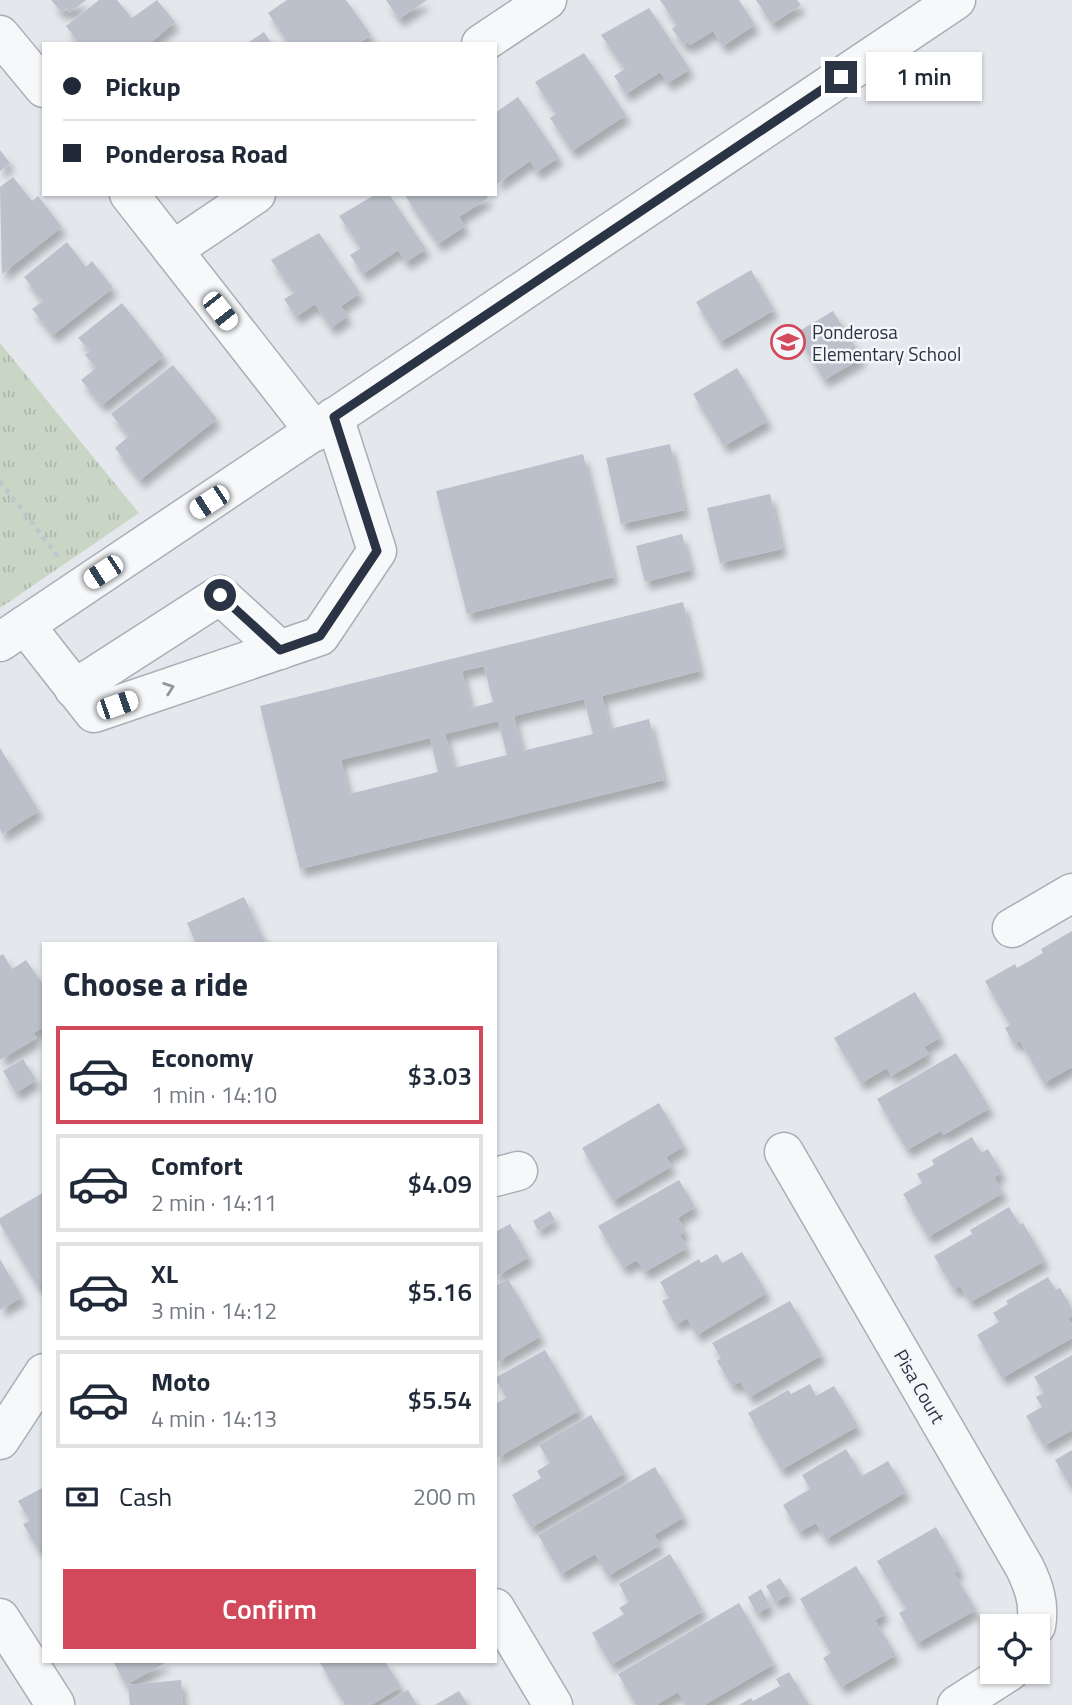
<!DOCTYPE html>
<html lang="en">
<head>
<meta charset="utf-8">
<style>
	body { margin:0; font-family:"Titillium Web",sans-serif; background:#f6f6f7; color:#1f2937; height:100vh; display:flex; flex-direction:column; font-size:26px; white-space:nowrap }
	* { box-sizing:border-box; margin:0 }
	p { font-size:23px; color:#747a83 }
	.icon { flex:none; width:38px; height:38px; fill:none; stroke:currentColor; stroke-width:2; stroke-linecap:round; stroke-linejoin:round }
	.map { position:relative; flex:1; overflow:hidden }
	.side { position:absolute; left:42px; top:942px; width:455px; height:721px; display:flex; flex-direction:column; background:#fff; border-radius:0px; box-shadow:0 2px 5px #0004 }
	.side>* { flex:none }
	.guide { position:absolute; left:42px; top:42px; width:455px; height:154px; border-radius:0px; box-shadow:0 2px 5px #0004; display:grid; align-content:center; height:154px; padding:0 21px; background:#fff }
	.tools { position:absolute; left:980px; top:1614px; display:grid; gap:14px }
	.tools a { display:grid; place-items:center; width:70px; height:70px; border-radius:0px; background:#fff; box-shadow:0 2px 5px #0004; font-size:35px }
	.end { position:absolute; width:32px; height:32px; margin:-16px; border:9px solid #2b3445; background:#fff; box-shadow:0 0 0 4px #fff }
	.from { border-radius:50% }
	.bubble { position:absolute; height:49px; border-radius:0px; background:#fff; box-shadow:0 2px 5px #0004; font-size:23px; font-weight:600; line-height:49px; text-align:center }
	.car { position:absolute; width:21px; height:42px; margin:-21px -10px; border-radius:9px; box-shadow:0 0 5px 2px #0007; background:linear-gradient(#fff 24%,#345 0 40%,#fff 0 76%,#345 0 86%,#fff 0) }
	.guide b { display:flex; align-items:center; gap:24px; height:66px; font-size:26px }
	.guide b+b { border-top:2px solid #e0e1e3 }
	.guide i { width:18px; height:18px; background:#1f2937 }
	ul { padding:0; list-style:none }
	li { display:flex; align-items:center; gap:21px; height:98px; margin:0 14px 10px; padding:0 7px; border:4px solid #e0e1e3; border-radius:0px }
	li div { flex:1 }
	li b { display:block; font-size:26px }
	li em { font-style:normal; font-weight:600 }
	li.selected { border-color:#d1495b }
	li>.icon { width:63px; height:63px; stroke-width:1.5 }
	h2 { padding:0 21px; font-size:32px; line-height:84px }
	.pay { display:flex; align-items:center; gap:18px; height:77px; padding:0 21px; font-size:26px }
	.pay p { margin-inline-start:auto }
	.cta { display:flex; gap:14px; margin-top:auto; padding:14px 21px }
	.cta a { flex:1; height:80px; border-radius:0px; background:#d1495b; color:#fff; font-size:28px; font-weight:600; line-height:80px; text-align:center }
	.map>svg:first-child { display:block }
	.grass { fill:url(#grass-tufts) }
	.building { fill:#bbc0ca; fill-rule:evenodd; filter:url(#shadow) }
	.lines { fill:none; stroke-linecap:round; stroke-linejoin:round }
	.minor-casing { stroke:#a9aeb7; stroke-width:41 }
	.path { stroke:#c2c5cb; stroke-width:4.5; stroke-dasharray:5 5; stroke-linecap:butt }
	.minor { stroke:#f7f8fa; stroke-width:38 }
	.oneway { stroke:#9196a0 }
	.route { stroke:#2b3445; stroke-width:9 }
	.labels { text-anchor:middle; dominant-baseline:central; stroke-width:5; stroke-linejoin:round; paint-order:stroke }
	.poi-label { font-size:19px; fill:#2b3445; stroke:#f4f6f9; text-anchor:start }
	.street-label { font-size:19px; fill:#2b3445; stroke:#f4f6f9 }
</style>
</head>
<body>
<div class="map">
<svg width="1072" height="1705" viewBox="0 0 1072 1705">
	<defs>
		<pattern id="grass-tufts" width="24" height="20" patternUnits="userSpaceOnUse" patternTransform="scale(1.75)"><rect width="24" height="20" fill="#c9d6c5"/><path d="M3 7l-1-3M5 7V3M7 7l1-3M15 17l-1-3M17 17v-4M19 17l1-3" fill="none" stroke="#adb8ab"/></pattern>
		<filter id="shadow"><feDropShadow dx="4.5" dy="8" stdDeviation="3.5" flood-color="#0004"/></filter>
	</defs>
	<rect width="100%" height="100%" fill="#e4e7ec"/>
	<path class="grass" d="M0,343L139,513L0,608Z"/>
	<g class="building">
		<path d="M51,0H86L69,13L66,8L62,13Z"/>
		<path d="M99,0H117L132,18L157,0L175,22L149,44H80L66,26Z"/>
		<path d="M287,0H346L371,35L358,44H289L268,13Z"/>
		<path d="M386,0H427L399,19Z"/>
		<path d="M660,0H739L755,25L723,46L713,31L690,45L688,42L684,45L672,29L677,25Z"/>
		<path d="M756,0H797L801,5L772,24Z"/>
		<path d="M649,8L690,69L668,83L660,72L626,94L614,76L625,69L601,35Z"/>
		<path d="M264,32L272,44H246Z"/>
		<path d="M584,53L626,115L572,151L550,118L556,114L535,82Z"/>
		<path d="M518,97L559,157L537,172L530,161L497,184L495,113Z"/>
		<path d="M0,150L10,163L0,171Z"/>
		<path d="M13,177L32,201L38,196L62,227L2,274L0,187Z"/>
		<path d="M376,194H389L426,249L406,262L398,250L363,274L350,255L361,248L339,216Z"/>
		<path d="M404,194H486L488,198L459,217L465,226L438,244Z"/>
		<path d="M319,233L360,293L341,306L348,316L331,328L315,304L296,317L284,299L294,293L271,260Z"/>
		<path d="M67,242L86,267L92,261L113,288L53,335L32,309L43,301L24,277Z"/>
		<path d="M751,270L774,310L720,342L696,302Z"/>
		<path d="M122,303L164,356L102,405L81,380L96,368L85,355L90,351L78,338Z"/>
		<path d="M833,311L862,358L824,380L796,333Z"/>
		<path d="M173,365L217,419L140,480L115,448L129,436L111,414Z"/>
		<path d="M737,368L768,421L724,446L693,394Z"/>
		<path d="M670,444L685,510L621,524L606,458Z"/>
		<path d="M583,454L614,577L467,614L436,491Z"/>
		<path d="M770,494L782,549L720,563L707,508Z"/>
		<path d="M682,534L691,570L645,582L636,546Z"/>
		<path d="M683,602L700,671L602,696L610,729L649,719L664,780L300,869L260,706ZM484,666L493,702L471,708L462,671ZM584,699L593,734L522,751L514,716ZM498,721L507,755L454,768L445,734ZM430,738L438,772L349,794L341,760Z"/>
		<path d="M0,748L39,811L2,834L0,830Z"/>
		<path d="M244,897L265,943H196L187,923Z"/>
		<path d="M1072,931V1067L1044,1083L1020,1041L1014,1044L1005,1028L1010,1025L985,981L1015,964L1017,968L1043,953L1041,949Z"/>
		<path d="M3,954L12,969L26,960L44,986V1027L33,1033L37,1038L0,1060V956Z"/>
		<path d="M915,992L941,1037L924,1047L929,1054L891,1076L887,1068L861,1083L834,1038Z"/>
		<path d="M956,1053L990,1108L943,1135L941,1131L907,1150L877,1099Z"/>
		<path d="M23,1059L36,1080L16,1093L3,1071Z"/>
		<path d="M659,1103L684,1146L666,1157L672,1166L613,1201L582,1148Z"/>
		<path d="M972,1137L981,1153L988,1149L1002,1173L994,1177L1003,1193L928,1237L903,1194L922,1183L917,1174L934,1165L932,1160Z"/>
		<path d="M679,1180L695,1207L678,1218L685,1231L680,1235L687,1248L645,1272L637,1260L623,1268L598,1226Z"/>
		<path d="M44,1192V1283L38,1287L0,1224V1218Z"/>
		<path d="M1009,1207L1020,1225L1023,1223L1045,1261L970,1302L960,1286L954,1290L934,1256L972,1234L970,1230Z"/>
		<path d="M550,1211L555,1220L538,1230L533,1221Z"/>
		<path d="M510,1224L529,1257L495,1277V1232Z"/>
		<path d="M742,1252L767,1293L697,1335L687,1318L676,1325L662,1301L669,1298L660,1282L699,1259L701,1263L717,1254L722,1263Z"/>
		<path d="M0,1259L22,1297L0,1310Z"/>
		<path d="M1048,1277L1056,1290L1060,1288L1072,1309V1316L1068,1318L1072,1325V1338L1002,1378L977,1335L999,1322L993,1313L1008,1304L1006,1301Z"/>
		<path d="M508,1279L541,1336L495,1363V1286Z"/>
		<path d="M790,1301L822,1355L750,1397L740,1382L732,1386L717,1361L721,1358L712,1343Z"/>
		<path d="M545,1350L580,1410L495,1459V1404L506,1398L495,1378Z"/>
		<path d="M1072,1355V1430L1044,1446L1026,1416L1042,1407L1036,1397L1044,1393L1034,1377Z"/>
		<path d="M810,1384L816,1396L834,1386L858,1426L781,1470L748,1413L788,1390L791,1394Z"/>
		<path d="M591,1415L625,1473L531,1528L512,1495L541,1478L537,1471L550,1463L539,1445Z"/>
		<path d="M846,1449L862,1476L888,1461L906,1492L826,1539L816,1523L799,1532L783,1505L810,1489L802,1475Z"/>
		<path d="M1072,1450V1489L1055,1460Z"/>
		<path d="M655,1467L684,1517L654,1535L660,1545L608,1576L595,1554L561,1574L538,1535Z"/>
		<path d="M44,1487V1546L38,1549L23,1524L30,1521L18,1501Z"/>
		<path d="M936,1527L960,1570L954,1573L976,1610L917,1643L899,1613L906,1609L877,1561Z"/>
		<path d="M670,1554L703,1611L611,1665L592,1633L624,1614L619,1608L629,1602L619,1584Z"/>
		<path d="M856,1566L885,1614L875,1620L896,1655L841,1687L823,1658L831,1653L800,1599Z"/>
		<path d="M780,1578L790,1594L775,1602L766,1586Z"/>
		<path d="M761,1589L770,1606L757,1614L748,1597Z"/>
		<path d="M739,1603L774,1664L704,1705H686L678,1692L656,1705H636L618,1674Z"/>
		<path d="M113,1661H168L126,1685Z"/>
		<path d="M319,1661H385L401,1687L371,1705H345Z"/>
		<path d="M789,1672L809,1705H739L751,1698L753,1701L780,1686L776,1679Z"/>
		<path d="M181,1680L183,1705H130L128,1685Z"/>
		<path d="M408,1690L417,1705H381Z"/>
		<path d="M459,1691L468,1705H435Z"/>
	</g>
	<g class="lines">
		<g class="minor-casing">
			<g id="minor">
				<path d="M0,35L44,88"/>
				<path d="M481,44L547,0"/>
				<path d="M129,194L315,432"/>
				<path d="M173,250L256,194"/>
				<path d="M25,625L94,713L320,636L377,551L334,417"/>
				<path d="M0,642L956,0"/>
				<path d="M74,689L220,595L280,650"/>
				<path d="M1012,928L1072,893"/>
				<path d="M784,1152L1025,1568C1034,1587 1040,1604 1036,1626"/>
				<path d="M495,1177L518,1171"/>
				<path d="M0,1440L44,1373"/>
				<path d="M495,1608L553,1705"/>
				<path d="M0,1618L55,1704"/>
				<path d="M957,1705L1010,1671"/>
			</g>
		</g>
		<path class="path" d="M0,481L59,558"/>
		<use href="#minor" class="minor"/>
	</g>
	<defs><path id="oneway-chevron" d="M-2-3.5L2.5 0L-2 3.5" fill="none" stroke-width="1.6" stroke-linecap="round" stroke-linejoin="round" transform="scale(1.75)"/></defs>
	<use class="oneway" href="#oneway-chevron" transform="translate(169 688) rotate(-19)"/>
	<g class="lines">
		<path class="route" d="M220,595L280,650L320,636L377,551L334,417L841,77"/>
	</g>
	<defs>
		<g id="school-ring" transform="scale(1.75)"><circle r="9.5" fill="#f4f6f9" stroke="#d1495b" stroke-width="1.5"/><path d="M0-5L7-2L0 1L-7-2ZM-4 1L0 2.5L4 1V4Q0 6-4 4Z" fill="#d1495b"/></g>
	</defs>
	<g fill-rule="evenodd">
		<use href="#school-ring" x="788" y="342"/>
	</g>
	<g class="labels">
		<g class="poi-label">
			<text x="812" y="331">Ponderosa<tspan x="812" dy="22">Elementary School</tspan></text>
		</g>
		<g class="street-label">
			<text transform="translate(920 1386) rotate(60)">Pisa Court</text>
		</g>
	</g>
</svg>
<div class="tools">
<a><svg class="icon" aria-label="locate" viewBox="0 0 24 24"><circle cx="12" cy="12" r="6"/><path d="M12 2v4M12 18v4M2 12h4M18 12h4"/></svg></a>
</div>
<i class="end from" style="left:220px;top:595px"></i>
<i class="end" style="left:841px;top:77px"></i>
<div class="bubble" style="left:866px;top:52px;width:116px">1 min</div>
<i class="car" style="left:220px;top:311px;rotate:142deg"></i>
<i class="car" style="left:209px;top:502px;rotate:237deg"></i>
<i class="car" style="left:103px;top:572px;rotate:237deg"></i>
<i class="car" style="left:117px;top:705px;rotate:71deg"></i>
<div class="guide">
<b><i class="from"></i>Pickup</b>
<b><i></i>Ponderosa Road</b>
</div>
<section class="side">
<h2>Choose a ride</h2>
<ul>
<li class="selected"><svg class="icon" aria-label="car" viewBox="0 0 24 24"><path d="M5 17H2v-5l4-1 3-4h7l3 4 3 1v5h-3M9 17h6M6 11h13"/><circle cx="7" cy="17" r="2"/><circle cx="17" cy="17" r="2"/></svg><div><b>Economy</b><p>1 min · 14:10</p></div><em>$3.03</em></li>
<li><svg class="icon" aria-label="car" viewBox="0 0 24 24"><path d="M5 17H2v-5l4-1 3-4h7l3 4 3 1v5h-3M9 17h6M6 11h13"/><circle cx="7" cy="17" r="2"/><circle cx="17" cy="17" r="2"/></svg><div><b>Comfort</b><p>2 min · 14:11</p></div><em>$4.09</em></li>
<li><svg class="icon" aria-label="car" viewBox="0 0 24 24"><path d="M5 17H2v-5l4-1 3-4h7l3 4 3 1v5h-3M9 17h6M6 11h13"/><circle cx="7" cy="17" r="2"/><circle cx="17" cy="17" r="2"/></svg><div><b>XL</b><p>3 min · 14:12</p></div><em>$5.16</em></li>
<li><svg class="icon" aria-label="car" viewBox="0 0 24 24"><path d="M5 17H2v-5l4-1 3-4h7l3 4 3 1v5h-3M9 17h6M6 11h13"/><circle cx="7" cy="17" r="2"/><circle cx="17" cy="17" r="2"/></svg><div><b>Moto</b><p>4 min · 14:13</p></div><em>$5.54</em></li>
</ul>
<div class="pay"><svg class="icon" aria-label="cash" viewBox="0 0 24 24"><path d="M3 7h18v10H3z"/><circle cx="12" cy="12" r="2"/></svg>Cash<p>200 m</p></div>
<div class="cta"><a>Confirm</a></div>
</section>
</div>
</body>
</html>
